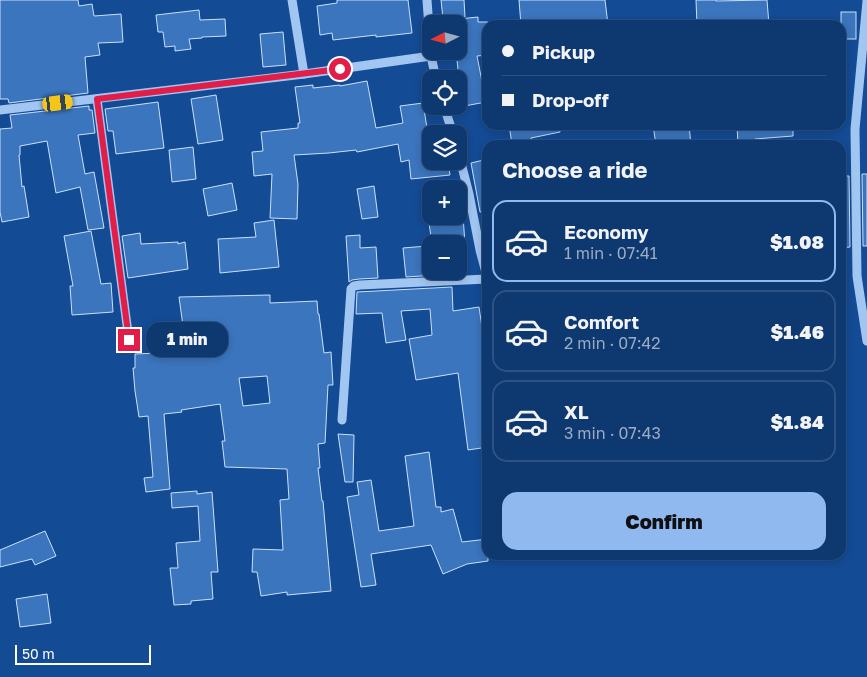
<!DOCTYPE html>
<html lang="en">
<head>
<meta charset="utf-8">
<style>
	body { margin:0; font-family:"Golos Text",sans-serif; background:#173f75; color:#f1f3f6; height:100vh; display:flex; flex-direction:column; font-size:19px; white-space:nowrap }
	* { box-sizing:border-box; margin:0 }
	p { font-size:16px; color:#9bacc3 }
	.icon { flex:none; width:28px; height:28px; fill:none; stroke:currentColor; stroke-width:2; stroke-linecap:round; stroke-linejoin:round }
	.map { position:relative; flex:1; overflow:hidden }
	.side { position:absolute; left:482px; top:140px; width:364px; height:420px; display:flex; flex-direction:column; background:#0e3870; border-radius:15px; box-shadow:0 2px 8px #0003,0 0 0 1px #2e5283 }
	.side>* { flex:none }
	.guide { position:absolute; left:482px; top:20px; width:364px; height:110px; border-radius:15px; box-shadow:0 2px 8px #0003,0 0 0 1px #2e5283; display:grid; align-content:center; height:110px; padding:0 20px; background:#0e3870 }
	.needle { width:32px; rotate:264deg }
	.tools { position:absolute; left:422px; top:15px; display:grid; gap:10px }
	.tools a { display:grid; place-items:center; width:45px; height:45px; border-radius:10px; background:#0e3870; box-shadow:0 2px 8px #0003,0 0 0 1px #2e5283; font-size:25px }
	.scale { position:absolute; left:15px; bottom:12px; width:136px; box-sizing:border-box; padding-left:5px; border:2px solid #fff; border-top:0; font-size:14px; line-height:18px; white-space:nowrap; color:#fff; -webkit-text-stroke:4px #134b95; paint-order:stroke }
	.end { position:absolute; width:22px; height:22px; margin:-11px; border:6px solid #e11d48; background:#fff; box-shadow:0 0 0 2px #fff }
	.from { border-radius:50% }
	.bubble { position:absolute; height:35px; border-radius:15px; background:#0e3870; box-shadow:0 2px 8px #0003,0 0 0 1px #2e5283; font-size:16px; font-weight:800; line-height:35px; text-align:center }
	.car { position:absolute; width:15px; height:30px; margin:-15px -8px; border-radius:6px; box-shadow:0 0 4px 1px #0007; background:linear-gradient(#f5c518 24%,#345 0 40%,#f5c518 0 76%,#345 0 86%,#f5c518 0) }
	.guide b { display:flex; align-items:center; gap:18px; height:48px; font-size:19px }
	.guide b+b { border-top:1px solid #2e5283 }
	.guide i { width:12px; height:12px; background:#f1f3f6 }
	ul { padding:0; list-style:none }
	li { display:flex; align-items:center; gap:15px; height:82px; margin:0 10px 8px; padding:0 10px; border:2px solid #2e5283; border-radius:15px }
	li div { flex:1 }
	li b { display:block; font-size:19px }
	li em { font-style:normal; font-weight:800 }
	li.selected { border-color:#90b9f0 }
	li>.icon { width:45px; height:45px; stroke-width:1.5 }
	h2 { padding:0 20px; font-size:22px; line-height:60px }
	.primary-button { display:flex; gap:10px; margin-top:auto; padding:10px 20px }
	.primary-button a { flex:1; height:58px; border-radius:15px; background:#90b9f0; color:#111; font-size:20px; font-weight:800; line-height:58px; text-align:center }
	.map>svg:first-child { display:block }
	.building { fill:#3b75bd; stroke:#c9e1fd; fill-rule:evenodd }
	.lines { fill:none; stroke-linecap:round; stroke-linejoin:round }
	.minor { stroke:#a2c6f2; stroke-width:9 }
	.route { stroke:#e11d48; stroke-width:6 }
</style>
</head>
<body>
<div class="map">
<svg width="867" height="677" viewBox="0 0 867 677">
	<rect width="100%" height="100%" fill="#134b95"/>
	<g class="building">
		<path d="M0,0H78L79,6L92,4L94,16L121,14L123,42L98,43L100,55L85,57L88,93L9,103L8,99H0Z"/>
		<path d="M337,0H408L412,33L376,37V35L333,40L332,33L320,35L317,6L337,3Z"/>
		<path d="M441,0H464L465,17L443,19Z"/>
		<path d="M519,0H605L608,25H521Z"/>
		<path d="M696,0H716V1L767,0L769,25H697Z"/>
		<path d="M199,10L200,20L225,19L226,36L202,37V38L189,39L191,49L175,51V46L165,47L163,32H158L156,15Z"/>
		<rect x="841" y="12" width="15" height="27"/>
		<path d="M478,17V22H488V55L477,56L486,102L459,107V79L456,51H459V19Z"/>
		<path d="M283,32L286,65L263,67L260,34Z"/>
		<path d="M367,81L376,128L403,123L400,106L423,103L427,128L431,127V161H448L450,175L411,179L409,160L401,162L398,144L357,152L356,150L329,153L294,155L298,184L297,219L270,218L272,174L254,176L252,152L263,151L261,132L298,128V123H300L295,87L313,85V88L340,85V86Z"/>
		<path d="M216,95L223,140L198,144L191,99Z"/>
		<path d="M158,102L164,148L116,154L113,131H108L105,109Z"/>
		<path d="M89,106V110H92L95,133L78,135L85,174L94,172L104,228L88,230L80,187L56,193L47,141L20,146V155H19L22,187L24,186L29,217L2,222L0,212V129L12,128L10,115Z"/>
		<path d="M509,125H559L560,132L531,138L532,141L512,144Z"/>
		<path d="M653,125H689L691,145H656Z"/>
		<path d="M737,125H793V136L755,139L756,145H738Z"/>
		<path d="M193,147L196,179L172,182L169,150Z"/>
		<path d="M488,159V211L480,212L471,163Z"/>
		<path d="M862,174H867V246H863Z"/>
		<path d="M841,176H849L850,247L841,248Z"/>
		<path d="M232,183L237,210L208,216L203,189Z"/>
		<path d="M374,186L378,217L362,219L357,189Z"/>
		<path d="M428,216H463L465,244H432Z"/>
		<path d="M274,220L279,267L220,273L218,239L256,237L254,223Z"/>
		<path d="M91,231L101,284L111,283L113,312L72,315L70,286H73L64,236Z"/>
		<path d="M140,233L141,244L178,242V244L185,242L188,269L128,278L122,236Z"/>
		<path d="M360,235V248L376,247L378,278L359,279L352,280L349,282L346,236Z"/>
		<path d="M427,246L429,271H451V274L406,277L403,248Z"/>
		<path d="M452,287L453,311L479,307L484,341L488,340V387L485,388L488,406V447L468,450L458,373L416,380L409,339L432,335L430,309L401,311L406,340L386,343L382,313L356,314L357,292Z"/>
		<path d="M270,295V303L317,301L318,314H319L324,353L331,352L333,385H328L325,443L318,444L320,468H318L322,501H323L331,591L287,595V592L261,596L257,572H252L253,549L283,550L280,500L289,499L287,469L225,467L222,441H225L220,404L181,410L182,412L164,414L170,489L146,492L144,478L153,477L148,416L139,417L135,391L133,368H135V354L159,353L156,330L183,326L179,297ZM267,376L270,403L243,406L239,378Z"/>
		<path d="M338,434L354,435L353,482H345Z"/>
		<path d="M429,452L436,507H441V512L453,509L462,542L488,539V561L467,564L443,574L431,545L371,554L376,585L361,587L347,497L359,495L357,482L371,480L379,531L414,526L405,456Z"/>
		<path d="M197,491V494L212,492L218,572H211L213,599L191,601V604L174,605L170,568H178L176,543L200,541L198,506L172,508L171,493Z"/>
		<path d="M45,531L56,556L35,565L32,559L0,567V550Z"/>
		<path d="M47,594L51,623L20,627L16,599Z"/>
	</g>
	<g class="lines">
		<g class="minor">
			<path d="M292,0L304,74"/>
			<path d="M427,0L431,56L436,79"/>
			<path d="M867,1L855,129L857,276L867,341"/>
			<path d="M97,99L129,340"/>
			<path d="M444,106L453,134"/>
			<path d="M0,110L304,74L431,56"/>
			<path d="M459,155L469,194L480,250L488,280"/>
			<path d="M342,420L351,289L354,286L360,285L487,279"/>
		</g>
	</g>
	<g class="lines">
		<path class="route" d="M129,340L97,99L340,69"/>
	</g>
</svg>
<div class="tools">
<a><svg class="needle" viewBox="-14 -14 28 28"><path d="M0-13l5 13h-10z" fill="#e53935"/><path d="M0 13l5-13h-10z" fill="#9bacc3"/></svg></a>
<a><svg class="icon" aria-label="locate" viewBox="0 0 24 24"><circle cx="12" cy="12" r="6"/><path d="M12 2v4M12 18v4M2 12h4M18 12h4"/></svg></a>
<a><svg class="icon" aria-label="layers" viewBox="0 0 24 24"><path d="M12 4l9 5-9 5-9-5zM3 14l9 5 9-5"/></svg></a>
<a>+</a>
<a>−</a>
</div>
<div class="scale">50 m</div>
<i class="end from" style="left:340px;top:69px"></i>
<i class="end" style="left:129px;top:340px"></i>
<div class="bubble" style="left:146px;top:322px;width:82px">1 min</div>
<i class="car" style="left:58px;top:103px;rotate:83deg"></i>
<div class="guide">
<b><i class="from"></i>Pickup</b>
<b><i></i>Drop-off</b>
</div>
<section class="side">
<h2>Choose a ride</h2>
<ul>
<li class="selected"><svg class="icon" aria-label="car" viewBox="0 0 24 24"><path d="M5 17H2v-5l4-1 3-4h7l3 4 3 1v5h-3M9 17h6M6 11h13"/><circle cx="7" cy="17" r="2"/><circle cx="17" cy="17" r="2"/></svg><div><b>Economy</b><p>1 min · 07:41</p></div><em>$1.08</em></li>
<li><svg class="icon" aria-label="car" viewBox="0 0 24 24"><path d="M5 17H2v-5l4-1 3-4h7l3 4 3 1v5h-3M9 17h6M6 11h13"/><circle cx="7" cy="17" r="2"/><circle cx="17" cy="17" r="2"/></svg><div><b>Comfort</b><p>2 min · 07:42</p></div><em>$1.46</em></li>
<li><svg class="icon" aria-label="car" viewBox="0 0 24 24"><path d="M5 17H2v-5l4-1 3-4h7l3 4 3 1v5h-3M9 17h6M6 11h13"/><circle cx="7" cy="17" r="2"/><circle cx="17" cy="17" r="2"/></svg><div><b>XL</b><p>3 min · 07:43</p></div><em>$1.84</em></li>
</ul>
<div class="primary-button"><a>Confirm</a></div>
</section>
</div>
</body>
</html>
